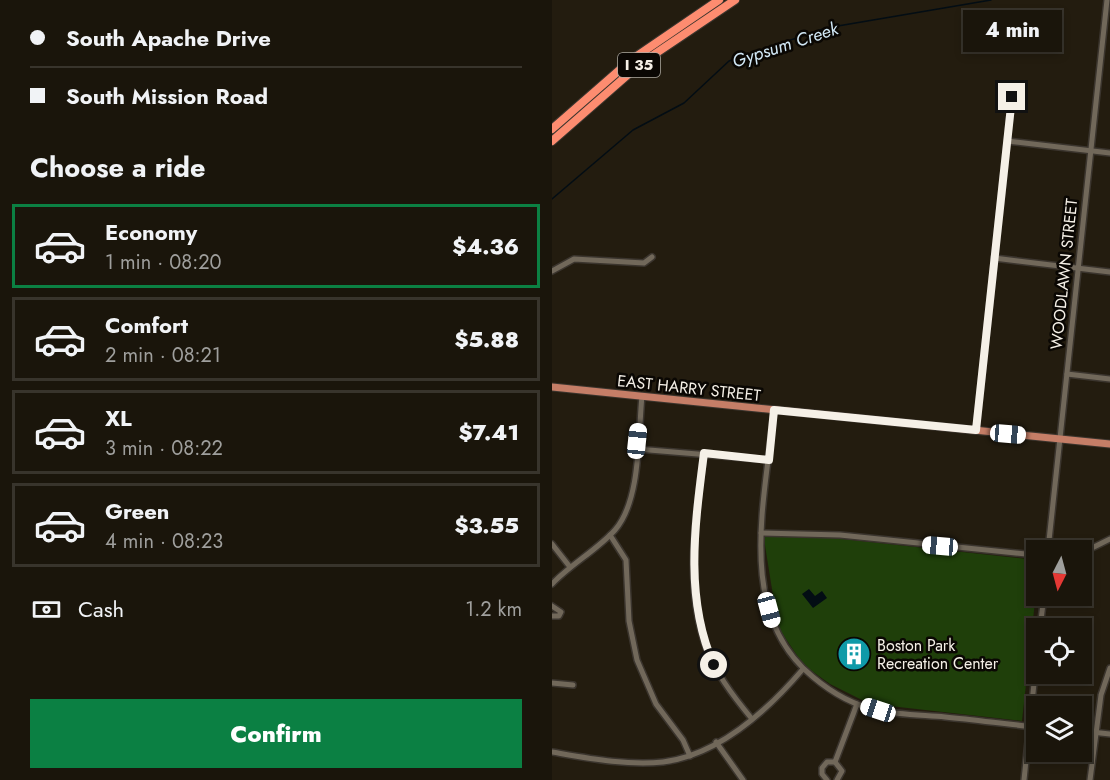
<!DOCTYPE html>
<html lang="en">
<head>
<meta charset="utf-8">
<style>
	body { margin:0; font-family:Jost,sans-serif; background:#272219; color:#f1f3f6; height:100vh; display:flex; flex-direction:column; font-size:22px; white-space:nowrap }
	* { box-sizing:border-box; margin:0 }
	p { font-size:20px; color:#9f9f9d }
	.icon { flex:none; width:33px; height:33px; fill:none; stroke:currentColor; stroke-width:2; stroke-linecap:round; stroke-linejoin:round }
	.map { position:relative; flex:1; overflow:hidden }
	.drawer { display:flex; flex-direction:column; background:#1a150b; width:552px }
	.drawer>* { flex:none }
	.banner { display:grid; align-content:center; height:132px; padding:0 30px; background:#1a150b }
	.needle { width:39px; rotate:186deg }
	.buttons { position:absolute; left:474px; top:540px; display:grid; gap:12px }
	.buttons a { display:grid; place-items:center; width:66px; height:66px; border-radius:0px; background:#1a150b; box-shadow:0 3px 9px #0003,0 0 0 2px #38342c; font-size:30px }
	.end { position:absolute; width:27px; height:27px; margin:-14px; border:8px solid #f5f0e7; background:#111; box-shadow:0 0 0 3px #111 }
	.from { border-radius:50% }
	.bubble { position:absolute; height:42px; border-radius:0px; background:#1a150b; box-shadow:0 3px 9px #0003,0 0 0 2px #38342c; font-size:20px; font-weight:800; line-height:42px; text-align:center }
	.car { position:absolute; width:18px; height:36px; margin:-18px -9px; border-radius:8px; box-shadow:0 0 4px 2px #0007; background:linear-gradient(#fff 24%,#345 0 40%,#fff 0 76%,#345 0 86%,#fff 0) }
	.banner b { display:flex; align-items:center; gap:21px; height:57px; font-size:22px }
	.banner b+b { border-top:2px solid #38342c }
	.banner i { width:15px; height:15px; background:#f1f3f6 }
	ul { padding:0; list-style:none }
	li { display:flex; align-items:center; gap:18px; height:84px; margin:0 12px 9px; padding:0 18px; border:3px solid #38342c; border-radius:0px }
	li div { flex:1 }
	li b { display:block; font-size:22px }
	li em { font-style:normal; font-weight:800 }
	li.on { border-color:#0b8043 }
	li>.icon { width:54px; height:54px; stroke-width:1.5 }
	h2 { padding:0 30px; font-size:27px; line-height:72px }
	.pay { display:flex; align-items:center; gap:15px; height:66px; padding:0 30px; font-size:22px }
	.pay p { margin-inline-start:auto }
	.action { display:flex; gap:12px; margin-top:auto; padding:12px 30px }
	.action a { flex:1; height:69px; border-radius:0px; background:#0b8043; color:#fff; font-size:24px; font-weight:800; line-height:69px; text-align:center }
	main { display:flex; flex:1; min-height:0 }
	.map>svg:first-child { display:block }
	.green { fill:#1f3f0a }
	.water { fill:#030d14 }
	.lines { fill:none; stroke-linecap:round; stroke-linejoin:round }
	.stream { stroke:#030d14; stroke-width:1.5 }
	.minor-casing { stroke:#3b352e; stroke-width:8 }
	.major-casing { stroke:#3b352e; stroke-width:9 }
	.highway-casing { stroke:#3b352e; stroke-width:10 }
	.minor { stroke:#71685a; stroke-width:5 }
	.major { stroke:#c57e67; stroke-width:7 }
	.highway { stroke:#fd8c70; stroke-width:8 }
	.route { stroke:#f5f0e7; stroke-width:8 }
	.labels { text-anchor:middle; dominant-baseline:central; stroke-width:5; stroke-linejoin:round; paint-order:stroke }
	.shield { fill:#0a0703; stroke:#aeaaa3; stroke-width:1.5 }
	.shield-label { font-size:15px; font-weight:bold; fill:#f5f0e7 }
	.street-label { font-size:16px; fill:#f5f0e7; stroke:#0a0703 }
	.poi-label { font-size:16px; fill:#f5f0e7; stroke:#0a0703; text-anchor:start }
	.water-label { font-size:18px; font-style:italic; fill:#d2e8f6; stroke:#0a0703 }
</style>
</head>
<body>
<main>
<section class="drawer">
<div class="banner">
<b><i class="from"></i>South Apache Drive</b>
<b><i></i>South Mission Road</b>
</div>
<h2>Choose a ride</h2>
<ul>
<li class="on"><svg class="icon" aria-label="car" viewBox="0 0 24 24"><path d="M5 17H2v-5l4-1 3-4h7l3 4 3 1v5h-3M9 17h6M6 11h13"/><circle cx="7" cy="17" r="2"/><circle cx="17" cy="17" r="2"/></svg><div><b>Economy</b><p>1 min · 08:20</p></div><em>$4.36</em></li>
<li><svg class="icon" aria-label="car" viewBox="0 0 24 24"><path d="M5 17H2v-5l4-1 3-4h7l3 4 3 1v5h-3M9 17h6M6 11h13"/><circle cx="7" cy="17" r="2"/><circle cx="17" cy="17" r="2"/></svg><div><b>Comfort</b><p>2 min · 08:21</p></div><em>$5.88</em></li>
<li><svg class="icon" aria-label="car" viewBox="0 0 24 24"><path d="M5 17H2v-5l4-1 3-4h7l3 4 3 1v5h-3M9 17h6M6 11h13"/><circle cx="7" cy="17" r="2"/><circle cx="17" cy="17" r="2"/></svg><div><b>XL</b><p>3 min · 08:22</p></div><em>$7.41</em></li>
<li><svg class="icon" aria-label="car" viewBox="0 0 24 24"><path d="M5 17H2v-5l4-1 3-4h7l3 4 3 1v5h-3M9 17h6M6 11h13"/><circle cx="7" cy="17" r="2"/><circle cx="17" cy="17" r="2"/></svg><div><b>Green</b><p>4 min · 08:23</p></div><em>$3.55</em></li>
</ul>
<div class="pay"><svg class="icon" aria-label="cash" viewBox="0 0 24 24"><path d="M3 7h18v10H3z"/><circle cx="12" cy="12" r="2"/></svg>Cash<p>1.2 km</p></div>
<div class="action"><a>Confirm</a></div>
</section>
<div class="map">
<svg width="558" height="780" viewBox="0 0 558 780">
	<rect width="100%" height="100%" fill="#231c0f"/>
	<path class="green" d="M262,536L484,560V592L470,721L329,705L312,701L278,684L257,669L246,657L226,627L212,539L213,537Z"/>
	<path class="water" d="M257,589L263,596L270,591L275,598L261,608L250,594Z"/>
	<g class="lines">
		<path class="stream" d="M0,199L81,130L132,103L177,61L274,28L439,0"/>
		<g class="minor-casing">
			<g id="minor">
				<path d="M455,141L558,153"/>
				<path d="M442,258L558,272"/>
				<path d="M0,271L22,259L92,263L100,257"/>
				<path d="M515,374L558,379"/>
				<path d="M222,410C214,497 182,613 261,677C280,693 301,705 325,710C347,715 371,715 393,717C424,720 454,724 484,727"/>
				<path d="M424,431L460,97"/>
				<path d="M85,449L217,460"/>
				<path d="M152,453C144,514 133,581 152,641C161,670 181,696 200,719"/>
				<path d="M209,533L288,535L484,555"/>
				<path d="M58,535L74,560L77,621L85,660L104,704L131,740L138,756"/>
				<path d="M0,544L18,567"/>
				<path d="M496,550L555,0"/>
				<path d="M530,553L558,539"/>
				<path d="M0,584C19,564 45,550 63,530C89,500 86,435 90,396"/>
				<path d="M0,606L9,612L7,616H0"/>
				<path d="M488,628L492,596"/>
				<path d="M0,683L21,685"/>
				<path d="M530,731L558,734"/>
				<path d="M164,742L191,780"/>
				<path d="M0,752C35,758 76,766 111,762C167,755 216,710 251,669"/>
				<path d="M283,762L305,704"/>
				<path d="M283,762L290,771L285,780"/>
				<path d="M275,780L270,774V768L275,762H283"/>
				<path d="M472,780L484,664"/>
				<path d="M538,780L549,695L558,668"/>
			</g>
		</g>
		<g class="major-casing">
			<path id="major" d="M0,387L558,444"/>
		</g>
		<g class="highway-casing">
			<g id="highway">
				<path d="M0,129L79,60L167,0"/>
				<path d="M0,141L88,64L183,0"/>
			</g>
		</g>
		<use href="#minor" class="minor"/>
		<use href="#major" class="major"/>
		<use href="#highway" class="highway"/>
	</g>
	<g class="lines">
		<path class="route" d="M162,665C132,598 143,524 152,453L217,460L222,410L424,430L460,97"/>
	</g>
	<defs>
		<g id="building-disc" transform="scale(1.725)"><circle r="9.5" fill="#0f9aa8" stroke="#0a0703"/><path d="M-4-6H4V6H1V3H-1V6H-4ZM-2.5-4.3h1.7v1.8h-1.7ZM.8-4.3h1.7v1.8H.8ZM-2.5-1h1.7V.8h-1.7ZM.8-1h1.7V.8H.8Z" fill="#fff"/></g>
	</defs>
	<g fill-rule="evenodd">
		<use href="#building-disc" x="302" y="654"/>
	</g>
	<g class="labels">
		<rect class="shield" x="66" y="53" width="42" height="24" rx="4.5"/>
		<g class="shield-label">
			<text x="87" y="65">I 35</text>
		</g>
		<g class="street-label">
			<text transform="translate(512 274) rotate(-84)">WOODLAWN STREET</text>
			<text transform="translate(137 388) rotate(6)">EAST HARRY STREET</text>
		</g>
		<g class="poi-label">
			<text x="325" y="645">Boston Park<tspan x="325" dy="18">Recreation Center</tspan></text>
		</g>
		<g class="water-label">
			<text transform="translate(233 45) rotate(-18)">Gypsum Creek</text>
		</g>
	</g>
</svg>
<div class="buttons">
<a><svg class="needle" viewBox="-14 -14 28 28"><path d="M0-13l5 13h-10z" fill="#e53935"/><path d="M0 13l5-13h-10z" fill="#9f9f9d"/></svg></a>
<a><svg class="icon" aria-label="locate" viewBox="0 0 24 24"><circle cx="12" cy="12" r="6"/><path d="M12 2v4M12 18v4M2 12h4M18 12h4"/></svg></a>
<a><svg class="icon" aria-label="layers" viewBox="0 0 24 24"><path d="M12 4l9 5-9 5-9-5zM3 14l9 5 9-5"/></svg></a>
</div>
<i class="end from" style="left:162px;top:665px"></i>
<i class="end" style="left:460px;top:97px"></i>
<div class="bubble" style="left:411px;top:10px;width:99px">4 min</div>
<i class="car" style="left:456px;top:434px;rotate:95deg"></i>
<i class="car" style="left:85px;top:441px;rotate:6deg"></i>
<i class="car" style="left:388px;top:546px;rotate:275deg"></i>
<i class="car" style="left:217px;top:610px;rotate:165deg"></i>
<i class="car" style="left:326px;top:710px;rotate:288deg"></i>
</div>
</main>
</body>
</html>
